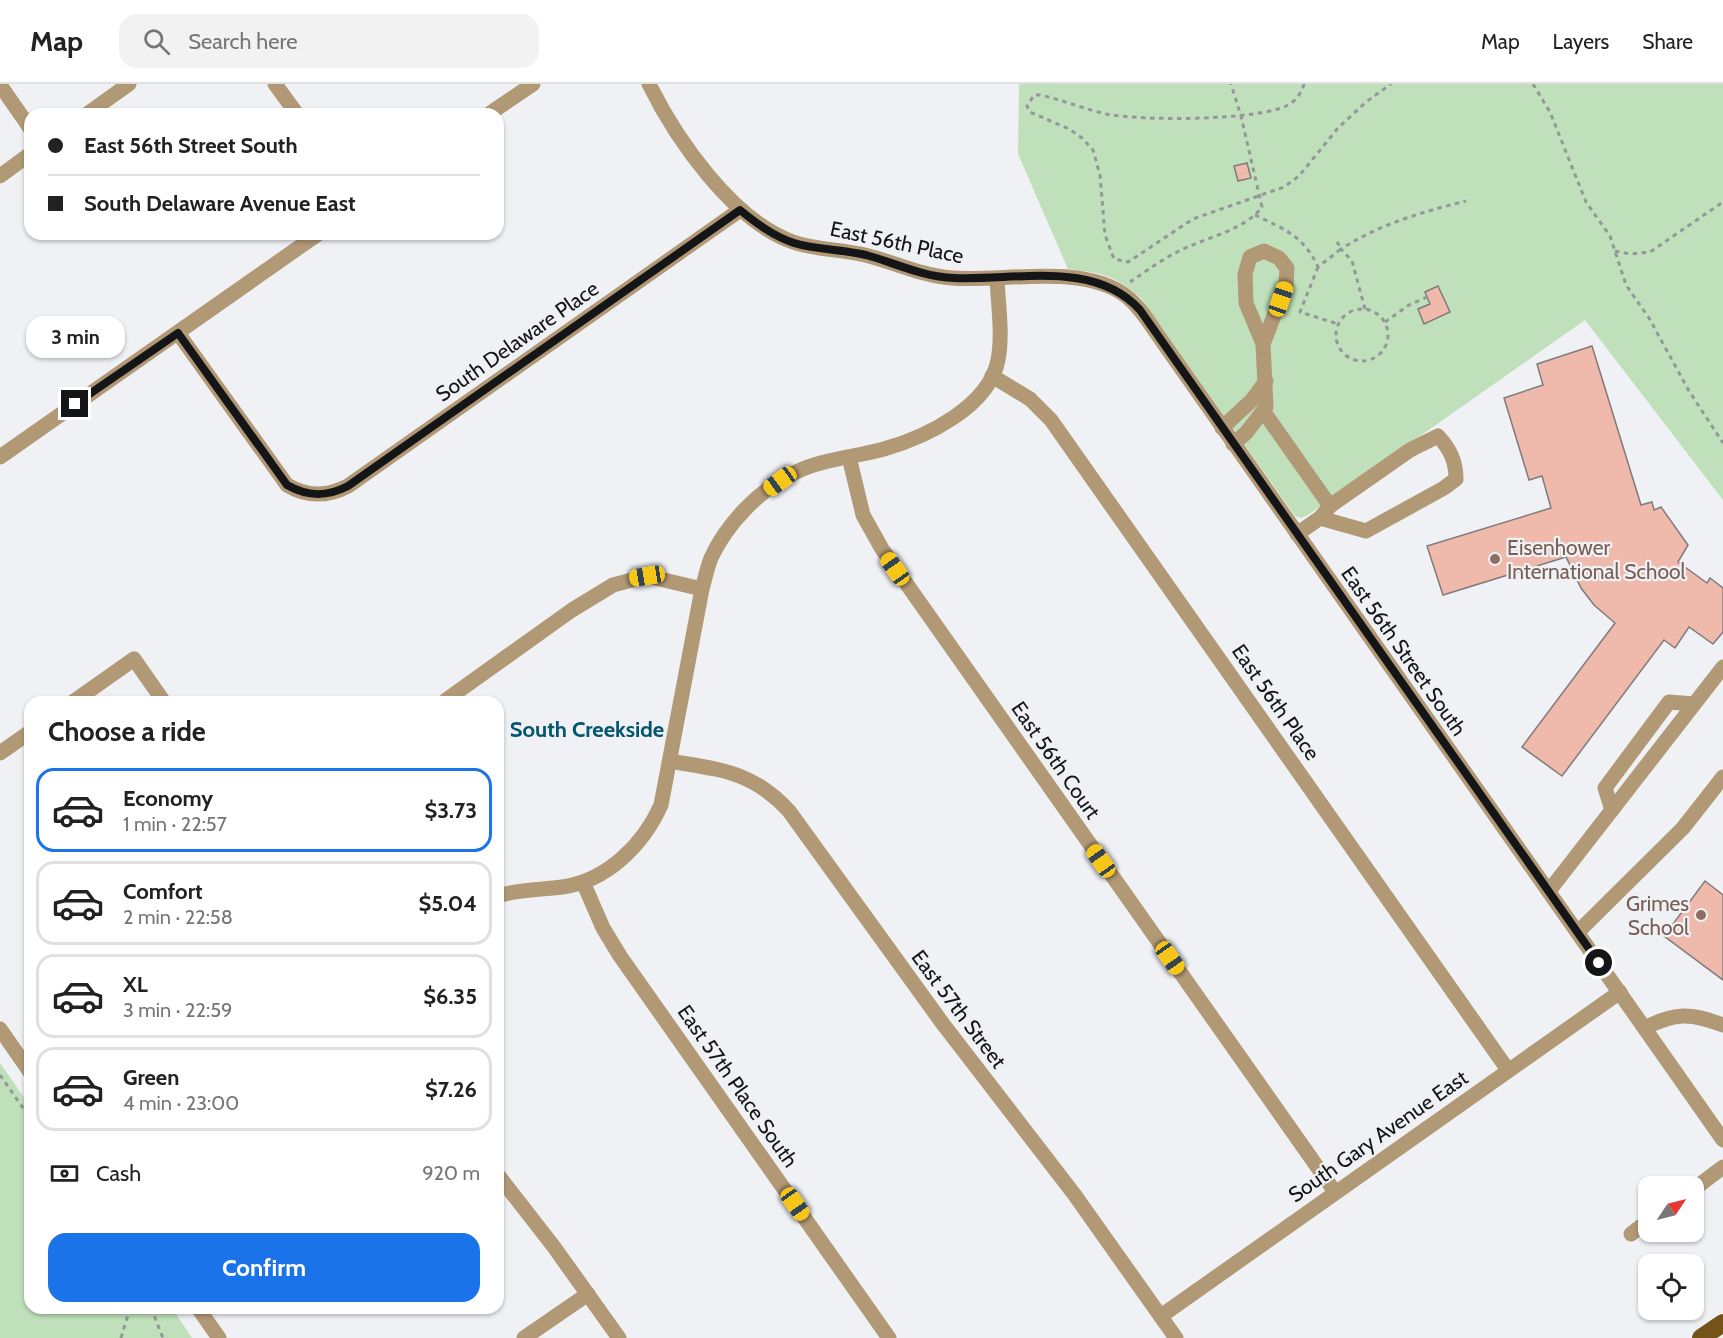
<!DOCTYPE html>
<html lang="en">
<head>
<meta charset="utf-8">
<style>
	body { margin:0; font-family:Cabin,sans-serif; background:#f2f2f2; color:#222; height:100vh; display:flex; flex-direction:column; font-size:22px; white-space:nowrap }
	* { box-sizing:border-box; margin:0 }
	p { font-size:20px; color:#767676 }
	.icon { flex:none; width:33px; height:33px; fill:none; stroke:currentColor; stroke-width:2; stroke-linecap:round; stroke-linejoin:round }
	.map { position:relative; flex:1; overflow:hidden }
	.sheet { position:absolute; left:24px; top:612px; width:480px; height:618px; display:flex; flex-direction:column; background:#fff; border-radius:18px; box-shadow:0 2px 4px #0004 }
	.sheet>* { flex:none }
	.banner { position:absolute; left:24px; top:24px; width:480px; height:132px; border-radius:18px; box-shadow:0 2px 4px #0004; display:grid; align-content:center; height:132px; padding:0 24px; background:#fff }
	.needle { width:39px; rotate:55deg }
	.buttons { position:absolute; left:1638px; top:1092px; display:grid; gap:12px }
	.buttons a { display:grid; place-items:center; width:66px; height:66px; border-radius:12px; background:#fff; box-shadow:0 2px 4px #0004; font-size:30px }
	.end { position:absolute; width:27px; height:27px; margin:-14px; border:8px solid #141516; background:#fff; box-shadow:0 0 0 3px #fff }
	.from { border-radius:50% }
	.bubble { position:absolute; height:42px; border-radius:18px; background:#fff; box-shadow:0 2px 4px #0004; font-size:20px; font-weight:800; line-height:42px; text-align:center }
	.car { position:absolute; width:18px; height:36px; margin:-18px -9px; border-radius:8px; box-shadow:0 0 4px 2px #0007; background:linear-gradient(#f5c518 24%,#345 0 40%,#f5c518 0 76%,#345 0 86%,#f5c518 0) }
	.banner b { display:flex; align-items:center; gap:21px; height:57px; font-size:22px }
	.banner b+b { border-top:2px solid #e0e0e0 }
	.banner i { width:15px; height:15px; background:#222 }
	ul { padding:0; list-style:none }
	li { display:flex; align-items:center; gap:18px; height:84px; margin:0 12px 9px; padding:0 12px; border:3px solid #e0e0e0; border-radius:18px }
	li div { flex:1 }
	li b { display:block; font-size:22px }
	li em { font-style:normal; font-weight:800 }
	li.active { border-color:#1a73e8 }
	li>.icon { width:54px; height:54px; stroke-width:1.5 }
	h2 { padding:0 24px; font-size:27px; line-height:72px }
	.pay { display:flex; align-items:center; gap:15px; height:66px; padding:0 24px; font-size:22px }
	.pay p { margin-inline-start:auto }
	.primary-button { display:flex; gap:12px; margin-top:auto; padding:12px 24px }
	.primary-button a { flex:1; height:69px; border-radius:18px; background:#1a73e8; color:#fff; font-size:24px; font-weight:800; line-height:69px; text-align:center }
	header { display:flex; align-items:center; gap:36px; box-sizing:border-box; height:84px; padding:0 30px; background:#fff; border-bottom:2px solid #e0e0e0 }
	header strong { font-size:28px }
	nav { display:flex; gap:33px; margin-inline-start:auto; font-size:21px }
	.search { width:420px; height:54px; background:#f2f2f2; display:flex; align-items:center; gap:15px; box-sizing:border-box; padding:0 21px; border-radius:18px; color:#767676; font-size:22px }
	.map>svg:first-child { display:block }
	.green { fill:#bfe0ba }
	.building { fill:#efb9ab; stroke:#807b7a; stroke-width:1.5 }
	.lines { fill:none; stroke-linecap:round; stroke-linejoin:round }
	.path { stroke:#959699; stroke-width:3; stroke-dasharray:4.5 4.5; stroke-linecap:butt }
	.minor { stroke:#b29976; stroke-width:15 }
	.major { stroke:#755218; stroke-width:18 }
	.route { stroke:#141516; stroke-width:8 }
	.education-dot { fill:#8d6e63; stroke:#eff1f5; stroke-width:2 }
	.labels { text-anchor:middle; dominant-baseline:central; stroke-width:4.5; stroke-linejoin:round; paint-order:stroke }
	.street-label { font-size:21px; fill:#141516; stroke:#eff1f5 }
	.education-label { font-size:21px; fill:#785e54; stroke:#eff1f5; text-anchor:start }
	.neighbourhood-label { font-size:22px; font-weight:bold; fill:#04556f; stroke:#eff1f5 }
</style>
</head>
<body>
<header>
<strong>Map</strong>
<div class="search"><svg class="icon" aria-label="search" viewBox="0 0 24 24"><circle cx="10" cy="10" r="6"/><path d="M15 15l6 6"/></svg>Search here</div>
<nav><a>Map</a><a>Layers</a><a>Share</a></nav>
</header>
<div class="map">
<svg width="1723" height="1254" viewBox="0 0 1723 1254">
	<rect width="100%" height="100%" fill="#eff1f5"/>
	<g class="green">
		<path d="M1019,0H1723V416L1585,236L1308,431L1301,434L1295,432L1141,214C1115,191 1102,189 1068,185L1018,70Z"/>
		<path d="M0,979L30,1022V1224H172L192,1254H0Z"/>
	</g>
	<g class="building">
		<path d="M1247,79L1251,94L1238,97L1234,82Z"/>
		<path d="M1438,202L1450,228L1424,240L1418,225L1430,220L1425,208Z"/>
		<path d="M1592,262L1641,421L1652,418L1654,426L1661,423L1688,461L1678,478L1707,499L1710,494L1723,504V548L1713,560L1689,543L1675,564L1664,556L1562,692L1522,663L1615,539L1594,521L1581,504L1566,473L1443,511L1427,462L1551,424L1542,392L1529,396L1504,314L1543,301L1537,280Z"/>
		<path d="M1705,797L1723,811V896L1664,852Z"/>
	</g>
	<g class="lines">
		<g class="path">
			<path d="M1304,0C1302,8 1296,17 1288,21C1259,37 1140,37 1106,30C1084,25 1063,16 1040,11H1034L1027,22L1030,28L1069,45L1082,54L1093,66L1100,91L1105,151L1114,175L1128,178L1193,135L1284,103L1299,92L1338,44L1366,18L1391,0"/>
			<path d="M1533,0L1550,28L1586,118L1610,152L1626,201L1649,234L1689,307L1723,359"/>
			<path d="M1255,131C1284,145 1304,152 1318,183L1341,165L1335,154"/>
			<path d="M1615,167L1630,170L1650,168L1723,118"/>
			<path d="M1318,183L1300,228L1338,240"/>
			<path d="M1130,198C1145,188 1161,176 1177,168C1201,155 1246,146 1262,123L1241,32L1231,0"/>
			<path d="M1365,225L1352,177L1341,165C1380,140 1422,128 1466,117"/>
			<circle cx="1362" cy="251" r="26"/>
			<path d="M1385,238L1409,221L1427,213"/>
			<path d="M0,991L30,1034"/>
			<path d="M151,1224L163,1254"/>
			<path d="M121,1254L130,1224"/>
		</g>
		<g class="minor">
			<path d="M275,0L297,30"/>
			<path d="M649,0C676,55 733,137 793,158C815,166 841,165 865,171C894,178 922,192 952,194C1003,198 1083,179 1126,212C1138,221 1147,235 1155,247L1723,1056"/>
			<path d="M0,1L30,44"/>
			<path d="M87,30L129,0"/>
			<path d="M489,30L533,0"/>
			<path d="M0,92L30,70"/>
			<path d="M178,249L287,401C307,413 327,413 348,402L740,126"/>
			<path d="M992,292L1030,315L1051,336L1508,986"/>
			<path d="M1264,328L1330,422"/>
			<path d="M1222,344L1252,316L1266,297"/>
			<path d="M1233,360L1246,349L1266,323L1263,260L1246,219L1245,190L1250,173L1264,167L1279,174L1287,184L1286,201L1263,260"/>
			<path d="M0,373L318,150"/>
			<path d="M849,373L863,431L882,465L1335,1108"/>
			<path d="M1297,450L1320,434L1330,422L1410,366L1438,352C1450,365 1456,377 1456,395L1444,404L1366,447L1320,434"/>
			<path d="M446,616L572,526L613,501L647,492L702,505"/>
			<path d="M73,618L134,575L164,618"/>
			<path d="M0,669L30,648"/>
			<path d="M670,677C721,686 752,687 789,727L943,940L1074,1110L1176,1254"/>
			<path d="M1612,726L1605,704L1669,618L1694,620"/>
			<path d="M583,798L603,844L620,872L889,1254"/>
			<path d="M1549,807L1723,583"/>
			<path d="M498,812C519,805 541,806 562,803C607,797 643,761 661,721L702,505C705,495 707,484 711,474C727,439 761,404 796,388C823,375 855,373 884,365C926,353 989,323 998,276C1003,250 998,220 997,194"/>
			<path d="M1578,848L1683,744L1723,693"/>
			<path d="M1645,944C1675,928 1692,929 1723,941"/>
			<path d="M0,945L30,988"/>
			<path d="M498,1091L554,1163L619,1254"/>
			<path d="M1694,1105L1723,1083"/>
			<path d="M1631,1150L1648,1137"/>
			<path d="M198,1224L219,1254"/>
			<path d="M1161,1232L1620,908"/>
			<path d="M524,1254L588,1210"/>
		</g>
		<path class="major" d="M1701,1254L1723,1239"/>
	</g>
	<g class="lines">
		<path class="route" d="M75,320L178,249L287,401C308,413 327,413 348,402L740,126C756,139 773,152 794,159C817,166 842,165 866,171C895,179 923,193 954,194C1015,197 1094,175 1140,226L1599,879"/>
	</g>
	<g class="education-dot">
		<circle cx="1495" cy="475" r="6"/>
		<circle cx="1701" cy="831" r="6"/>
	</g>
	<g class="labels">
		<g class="street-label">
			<text transform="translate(897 158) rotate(12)">East 56th Place</text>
			<text transform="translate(517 257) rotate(-35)">South Delaware Place</text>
			<text transform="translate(1404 567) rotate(55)">East 56th Street South</text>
			<text transform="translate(1276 618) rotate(55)">East 56th Place</text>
			<text transform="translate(1056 676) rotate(55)">East 56th Court</text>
			<text transform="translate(959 925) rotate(53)">East 57th Street</text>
			<text transform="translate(738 1002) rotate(55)">East 57th Place South</text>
			<text transform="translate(1378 1052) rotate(-35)">South Gary Avenue East</text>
		</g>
		<g class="education-label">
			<text x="1507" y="463">Eisenhower<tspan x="1507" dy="24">International School</tspan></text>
			<text x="1689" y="819" text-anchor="end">Grimes<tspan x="1689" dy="24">School</tspan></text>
		</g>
		<g class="neighbourhood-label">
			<text x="587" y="645">South Creekside</text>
		</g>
	</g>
</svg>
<div class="buttons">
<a><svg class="needle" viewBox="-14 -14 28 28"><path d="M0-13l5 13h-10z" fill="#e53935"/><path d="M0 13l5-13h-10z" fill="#767676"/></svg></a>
<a><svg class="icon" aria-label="locate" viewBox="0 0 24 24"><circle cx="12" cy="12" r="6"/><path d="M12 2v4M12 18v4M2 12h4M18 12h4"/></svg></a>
</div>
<i class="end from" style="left:1599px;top:879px"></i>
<i class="end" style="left:75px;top:320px"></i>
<div class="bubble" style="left:26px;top:232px;width:99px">3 min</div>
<i class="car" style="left:1281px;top:215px;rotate:19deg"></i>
<i class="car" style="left:780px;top:397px;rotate:234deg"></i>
<i class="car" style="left:895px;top:485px;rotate:325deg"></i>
<i class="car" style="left:647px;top:492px;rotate:261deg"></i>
<i class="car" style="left:1101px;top:777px;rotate:325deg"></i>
<i class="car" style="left:1170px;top:874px;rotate:145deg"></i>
<i class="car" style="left:795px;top:1120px;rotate:145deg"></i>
<div class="banner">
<b><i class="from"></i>East 56th Street South</b>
<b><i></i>South Delaware Avenue East</b>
</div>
<section class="sheet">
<h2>Choose a ride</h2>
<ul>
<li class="active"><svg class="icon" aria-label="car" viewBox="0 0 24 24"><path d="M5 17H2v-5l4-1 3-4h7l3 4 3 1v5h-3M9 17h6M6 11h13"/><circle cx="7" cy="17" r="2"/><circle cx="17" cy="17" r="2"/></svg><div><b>Economy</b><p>1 min · 22:57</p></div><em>$3.73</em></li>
<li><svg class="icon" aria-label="car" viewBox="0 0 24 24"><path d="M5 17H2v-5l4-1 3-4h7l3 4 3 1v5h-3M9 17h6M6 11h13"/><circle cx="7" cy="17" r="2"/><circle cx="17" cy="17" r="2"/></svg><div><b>Comfort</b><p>2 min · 22:58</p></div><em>$5.04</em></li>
<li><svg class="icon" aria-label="car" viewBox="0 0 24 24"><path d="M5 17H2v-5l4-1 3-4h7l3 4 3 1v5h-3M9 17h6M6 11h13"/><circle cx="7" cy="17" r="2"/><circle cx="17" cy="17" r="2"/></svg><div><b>XL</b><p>3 min · 22:59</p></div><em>$6.35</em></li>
<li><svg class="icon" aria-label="car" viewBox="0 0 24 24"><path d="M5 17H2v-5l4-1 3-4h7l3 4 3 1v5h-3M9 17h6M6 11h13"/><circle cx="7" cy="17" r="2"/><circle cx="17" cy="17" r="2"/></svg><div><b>Green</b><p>4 min · 23:00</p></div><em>$7.26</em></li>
</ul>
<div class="pay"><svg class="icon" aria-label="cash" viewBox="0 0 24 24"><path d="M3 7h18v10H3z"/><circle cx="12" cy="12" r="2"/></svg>Cash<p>920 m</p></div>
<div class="primary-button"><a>Confirm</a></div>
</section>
</div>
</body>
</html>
